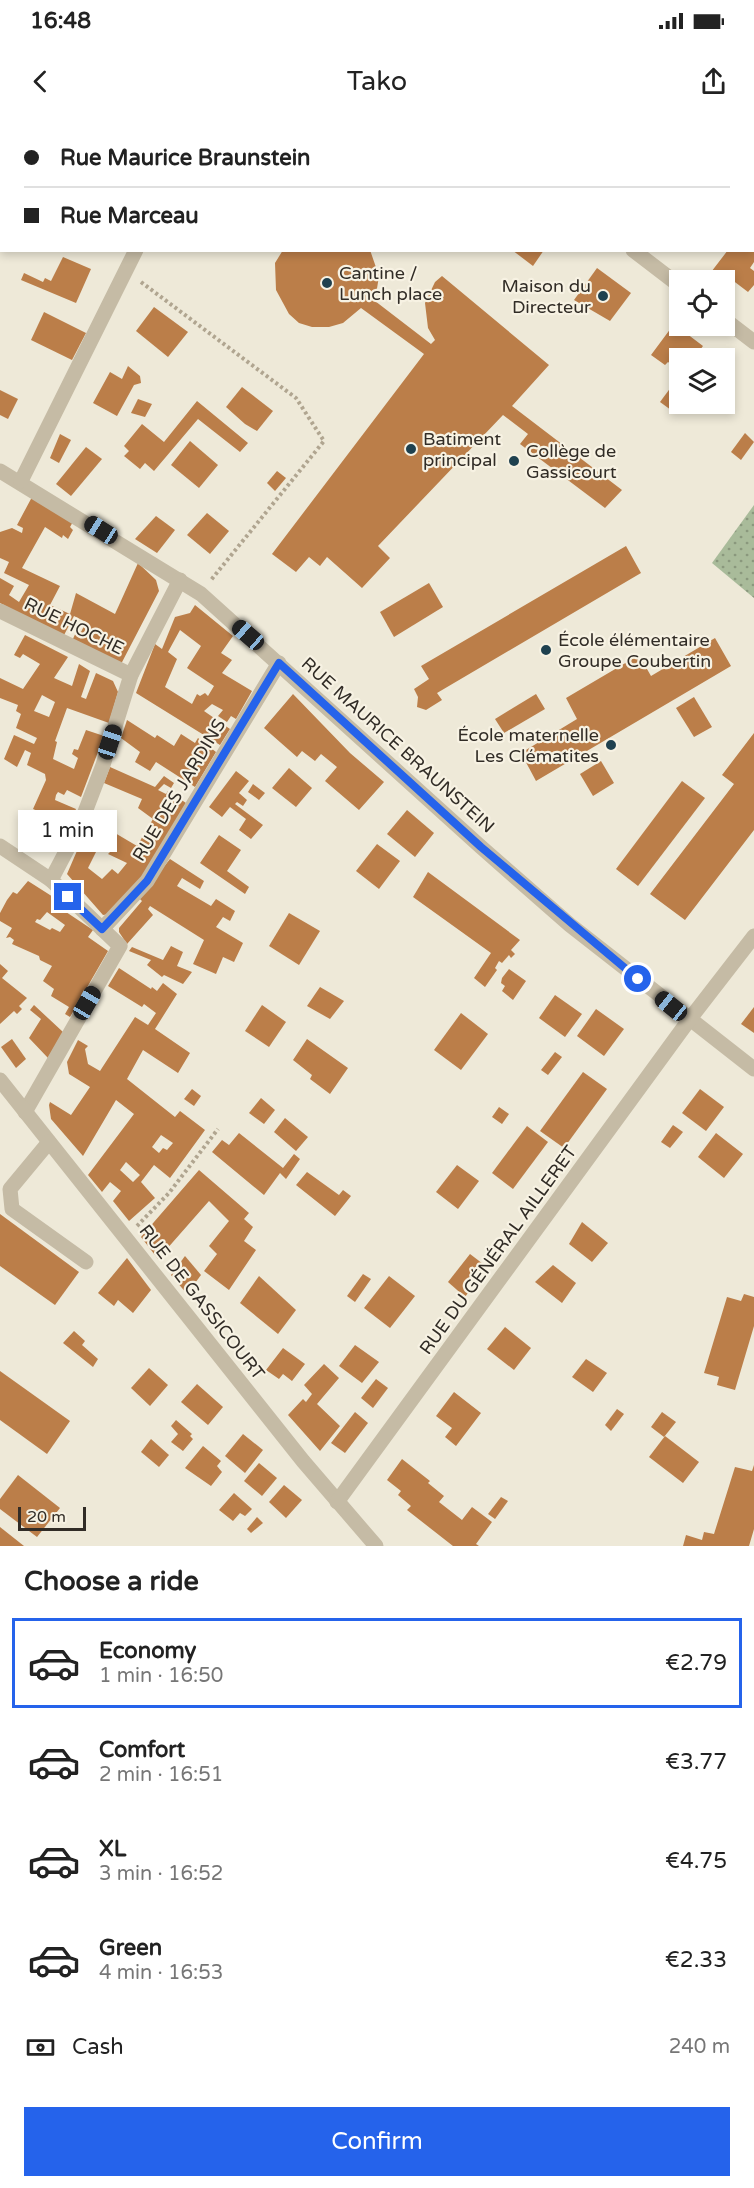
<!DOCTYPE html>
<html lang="en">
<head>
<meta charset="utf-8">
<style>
	body { margin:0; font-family:"Varela Round",sans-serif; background:#f2f2f2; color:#222; height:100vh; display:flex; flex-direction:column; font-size:22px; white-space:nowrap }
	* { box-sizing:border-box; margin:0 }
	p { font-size:20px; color:#767676 }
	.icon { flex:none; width:33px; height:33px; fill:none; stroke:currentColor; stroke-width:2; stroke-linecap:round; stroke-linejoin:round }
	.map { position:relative; height:1426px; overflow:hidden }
	.drawer { display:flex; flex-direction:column; background:#fff; flex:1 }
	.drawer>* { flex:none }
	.hud { position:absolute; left:0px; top:0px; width:754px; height:132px; box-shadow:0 3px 9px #0003; display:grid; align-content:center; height:132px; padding:0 24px; background:#fff }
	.fabs { position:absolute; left:669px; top:150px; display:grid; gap:12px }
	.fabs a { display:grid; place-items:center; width:66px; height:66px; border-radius:0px; background:#fff; box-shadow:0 3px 9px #0003; font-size:30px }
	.scale { position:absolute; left:18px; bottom:15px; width:68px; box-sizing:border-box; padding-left:6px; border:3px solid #312c26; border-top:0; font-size:16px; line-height:21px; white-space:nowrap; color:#312c26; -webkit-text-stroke:4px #f7f2e3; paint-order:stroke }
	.end { position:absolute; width:27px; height:27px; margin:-14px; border:8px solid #2563eb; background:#fff; box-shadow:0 0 0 3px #fff }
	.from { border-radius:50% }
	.bubble { position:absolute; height:42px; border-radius:0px; background:#fff; box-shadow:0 3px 9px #0003; font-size:20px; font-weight:600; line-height:42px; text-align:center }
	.car { position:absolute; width:18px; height:36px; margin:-18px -9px; border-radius:8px; box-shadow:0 0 4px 2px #0007; background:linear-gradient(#222 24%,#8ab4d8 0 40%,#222 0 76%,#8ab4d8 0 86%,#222 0) }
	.hud b { display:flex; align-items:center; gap:21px; height:57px; font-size:22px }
	.hud b+b { border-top:2px solid #e0e0e0 }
	.hud i { width:15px; height:15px; background:#222 }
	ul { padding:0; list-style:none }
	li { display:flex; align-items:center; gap:18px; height:90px; margin:0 12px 9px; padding:0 12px; border:3px solid transparent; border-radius:0px }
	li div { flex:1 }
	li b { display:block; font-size:22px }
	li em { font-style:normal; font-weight:600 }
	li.selected { border-color:#2563eb }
	li>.icon { width:54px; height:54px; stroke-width:1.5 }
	h2 { padding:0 24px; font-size:27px; line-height:72px }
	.pay { display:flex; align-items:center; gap:15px; height:66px; padding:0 24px; font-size:22px }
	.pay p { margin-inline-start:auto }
	.action { display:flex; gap:12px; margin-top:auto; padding:12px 24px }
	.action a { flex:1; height:69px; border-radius:0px; background:#2563eb; color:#fff; font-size:24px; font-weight:600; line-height:69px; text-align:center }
	.status { display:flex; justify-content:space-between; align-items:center; height:42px; padding:0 30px; background:#fff; direction:ltr }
	.status svg { height:16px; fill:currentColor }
	header { display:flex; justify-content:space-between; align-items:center; height:78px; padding:0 24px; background:#fff; font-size:27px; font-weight:600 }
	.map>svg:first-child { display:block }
	.grass { fill:url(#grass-dots) }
	.building { fill:#bb7e49; fill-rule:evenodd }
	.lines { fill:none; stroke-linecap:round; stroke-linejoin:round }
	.path { stroke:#b0a590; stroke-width:4; stroke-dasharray:3 3; stroke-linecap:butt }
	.street { stroke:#c5bba5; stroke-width:15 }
	.route { stroke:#2563eb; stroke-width:8 }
	.poi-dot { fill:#1f414f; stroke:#f7f2e3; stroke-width:2 }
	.labels { text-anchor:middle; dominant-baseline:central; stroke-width:4.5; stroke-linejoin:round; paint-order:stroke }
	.poi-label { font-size:18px; fill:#312c26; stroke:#f7f2e3; text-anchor:start }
	.street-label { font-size:18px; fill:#312c26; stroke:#f7f2e3 }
</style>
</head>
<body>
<div class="status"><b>16:48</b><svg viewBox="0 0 49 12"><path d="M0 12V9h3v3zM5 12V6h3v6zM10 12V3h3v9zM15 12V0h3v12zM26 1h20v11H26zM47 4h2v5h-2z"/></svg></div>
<header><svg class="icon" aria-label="back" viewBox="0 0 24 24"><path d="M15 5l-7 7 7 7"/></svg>Tako<svg class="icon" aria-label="share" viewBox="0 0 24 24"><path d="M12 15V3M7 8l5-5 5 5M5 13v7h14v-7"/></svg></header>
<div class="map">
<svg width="754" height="1426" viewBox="0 0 754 1426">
	<defs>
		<pattern id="grass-dots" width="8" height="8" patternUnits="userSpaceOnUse" patternTransform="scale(1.5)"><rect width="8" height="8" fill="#a9bb9a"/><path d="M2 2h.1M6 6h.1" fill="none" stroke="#8a987d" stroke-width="1.8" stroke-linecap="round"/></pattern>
	</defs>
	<rect width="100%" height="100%" fill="#eee9d8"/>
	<path class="grass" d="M754,385V478L712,443Z"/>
	<g class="building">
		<path d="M283,130H370L379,156L375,181L431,224L435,220L428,208L425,183L435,162L442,156L549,245L512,286L622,370L605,388L520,324L528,314L503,295L378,426L390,438L362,468L327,437L320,446L309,437L296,452L272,434L424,234L361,188L343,203L329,207H312L299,203L289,194L276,170L275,143Z"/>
		<path d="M512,130H544L533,146Z"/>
		<path d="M728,130H754V142L750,148L754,151V165L748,172L727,156L723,160H705Z"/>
		<path d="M63,137L91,149L76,183L21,160L24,153L43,162L45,158L51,161Z"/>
		<path d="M597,148L631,173L610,201L574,180Z"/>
		<path d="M154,187L188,212L168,237L136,211Z"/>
		<path d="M44,192L86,213L72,240L31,220Z"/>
		<path d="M674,204L703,226L694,238H680V250L668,242L665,245L651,235Z"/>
		<path d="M128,246L140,256L141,263L134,265L117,296L93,283L110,252L122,259Z"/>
		<path d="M680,255V278L671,290L660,282Z"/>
		<path d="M242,267L273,291L257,311L245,304L226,287Z"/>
		<path d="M0,270L18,279L8,299L0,295Z"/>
		<path d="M138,279L152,284L145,297L131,293Z"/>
		<path d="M197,281L248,323L240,332L198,299L154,351L145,343L140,349L124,336L129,331L124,326L142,304L164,322Z"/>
		<path d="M745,313L754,322L741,340L731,332Z"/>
		<path d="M60,314L71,320L59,343L50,338Z"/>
		<path d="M190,321L218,345L199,368L171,345Z"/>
		<path d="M86,327L102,339L71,376L56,364Z"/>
		<path d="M277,351L286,358L275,371L267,363Z"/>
		<path d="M32,377L74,400L70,407L73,410L68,419L63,415L62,418L45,407L22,448L60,466L50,485L70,494L76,473L115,494L138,443L156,460L159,471L120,546L72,521L77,510L81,512L86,502L74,496L63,517L0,483V458L14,466L9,475L19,482L29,465L4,453L9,442L0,438V412L12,408L22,413L23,408L17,405Z"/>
		<path d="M207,393L229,411L210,434L187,415Z"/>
		<path d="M156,396L175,410L157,433L135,419Z"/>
		<path d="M626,426L641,453L437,573L442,580L426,590L417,587L418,577L414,569L429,559L421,546Z"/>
		<path d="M429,463L443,487L394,517L380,492Z"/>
		<path d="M195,485L233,516L221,533L232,540L222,553L252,571L236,599L231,596L227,602L218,596L223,590L212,584L204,591L230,609L220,625L136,573L155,524L162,529L175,497L190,493ZM180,510L201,526L187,548L214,566L208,576L205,573L200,576L197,574L192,584L165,567L177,539L168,532Z"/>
		<path d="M25,515L68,537L54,558L72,566L79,544L90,551L81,577L86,579L96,553L113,561L118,572L109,603L67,588L55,621L57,622L53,639L74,649L78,638L72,634L74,629L78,630L86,610L104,616L81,677L67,670L64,675L58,672L56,675L55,680L76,689L70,705L33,689L46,660L45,654L27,645L31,633L25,630L17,647L4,639L14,615L34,624L37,618L16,608L21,594L16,591L18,585L0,578V558L23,569L40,544L23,534L20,538L14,535ZM42,575L55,582L49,597L34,591Z"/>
		<path d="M715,518L731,546L536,661L521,633L577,599L566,578L639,535L651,556Z"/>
		<path d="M293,574L350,633L384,662L359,690L325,661L337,647L321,634L315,641L302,631L297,637L264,608Z"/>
		<path d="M536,574L545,589L504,613L495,599Z"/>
		<path d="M694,577L712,607L694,617L676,588Z"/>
		<path d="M127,600L155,618L157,615L174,626L181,614L195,623L198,618L216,632L195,667L156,642L150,651L135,642L140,632L121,618Z"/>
		<path d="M754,613V710L685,800L650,774L734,664L722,655Z"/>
		<path d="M601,641L614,663L593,676L580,654Z"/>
		<path d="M110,647L155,667L164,656L174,663L171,668L164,664L158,670L166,674L168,671L186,683L141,761L110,794L103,795L67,754L89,703L93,700L137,726L153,699L138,688L142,679L104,663ZM100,724L110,732L108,734L127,743L118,754L112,749L102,759L88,748Z"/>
		<path d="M289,648L312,668L296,687L272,668Z"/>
		<path d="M236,651L249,661L239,673L247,680L243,686L237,682L235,684L263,705L251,719L239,710L246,699L230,687L222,697L209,687Z"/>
		<path d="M682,661L705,678L638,766L616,749Z"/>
		<path d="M253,664L265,673L259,680L248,672Z"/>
		<path d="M407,690L434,713L415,737L387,714Z"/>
		<path d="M219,715L241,730L227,751L249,767L245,774L200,743Z"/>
		<path d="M377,724L400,741L379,769L356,751Z"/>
		<path d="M170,739L204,761L200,769L182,758L177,766L211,786L216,779L235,791L230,801L223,797L216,807L243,823L234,842L223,837L216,854L193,844L204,820L150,786L148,789L153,795L127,824L119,812V808L142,781L139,778Z"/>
		<path d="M428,752L520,820L511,830L515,834L511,838L509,835L502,843L499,841L495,848L497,850L485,867L474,858L491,833L413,777Z"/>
		<path d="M28,761L61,782L68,788L66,792L93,810L88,817L108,831L70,897L65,894L69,887L51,876L54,869L43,861L52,846L40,840L39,836L12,824L14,820L10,817L6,818L12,808L0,801V793L7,780L13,772L17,774ZM47,792L65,805L60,812L52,808L50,810L35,802L37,799L40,800Z"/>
		<path d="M289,793L320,811L299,845L269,826Z"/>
		<path d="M171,826L183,832L177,846L192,852L183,864L164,855L162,857L147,845L151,840L129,831L132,827L163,840Z"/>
		<path d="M0,844L8,851L2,858L27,878L19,886L22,889L17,894L14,891L0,904Z"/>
		<path d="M119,848L151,869L152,867L157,871L163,863L177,874L155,909L190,933L178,953L143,930L127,959L175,997L180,991L205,1010L170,1058L154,1045L141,1062L155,1078L129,1101L113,1081L121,1071L110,1062L102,1072L88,1055L134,994L116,980L83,1036L51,999L49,985L50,982L71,995L90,967L69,954L67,942L78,920L88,926L85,929L88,944L100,951L135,897L148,905L156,893L144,884L142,887L108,866ZM161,1015L173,1023L167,1030L163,1028L159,1033L152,1027ZM126,1042L140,1055L133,1062L120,1050Z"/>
		<path d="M509,849L526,861L513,880L502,871L505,866L501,863L502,858Z"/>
		<path d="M320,867L344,881L330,899L307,886Z"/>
		<path d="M555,875L582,894L565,917L539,898Z"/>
		<path d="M34,885L63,912L48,938L29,918L41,899L30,890Z"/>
		<path d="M262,885L286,902L269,927L245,911Z"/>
		<path d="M754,887V913L741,904Z"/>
		<path d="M596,889L624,909L604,936L577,916Z"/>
		<path d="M461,893L488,914L461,950L434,930Z"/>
		<path d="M12,919L26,939L16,948L1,927Z"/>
		<path d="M307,919L348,948L330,974L310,959L312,955L293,940Z"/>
		<path d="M555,932L562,937L548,955L541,950Z"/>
		<path d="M583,952L607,969L564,1028L540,1011Z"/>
		<path d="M192,969L201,976L194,986L184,979Z"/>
		<path d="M700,969L724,987L706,1011L682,993Z"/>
		<path d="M261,978L275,990L264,1004L249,993Z"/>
		<path d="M499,987L509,994L502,1004L492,997Z"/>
		<path d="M285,998L308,1017L296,1031L274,1012Z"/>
		<path d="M673,1005L683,1012L670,1028L661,1022Z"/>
		<path d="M527,1006L548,1022L513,1069L492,1053Z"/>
		<path d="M239,1013L283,1048L294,1034L300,1039L286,1059L280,1053L264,1075L212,1032L222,1020L229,1025Z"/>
		<path d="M716,1013L743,1034L724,1058L698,1037Z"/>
		<path d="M457,1045L479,1061L458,1089L436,1072Z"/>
		<path d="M199,1050L249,1093L244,1099L253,1107L244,1121L256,1130L229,1170L204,1151L217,1134L209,1126L229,1101L209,1081L158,1139L141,1117Z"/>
		<path d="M307,1052L339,1075L343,1070L351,1076L335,1096L296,1065Z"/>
		<path d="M0,1094L79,1152L55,1185L0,1146Z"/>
		<path d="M582,1102L608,1123L592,1142L569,1124Z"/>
		<path d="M470,1134L487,1147L465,1177L448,1162Z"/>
		<path d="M185,1136L201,1155L187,1174L171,1155Z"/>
		<path d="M127,1138L151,1170L133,1193L118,1180L114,1186L98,1173Z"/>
		<path d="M553,1145L576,1163L562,1183L535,1162Z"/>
		<path d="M363,1154L371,1159L355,1182L347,1176Z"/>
		<path d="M259,1156L296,1190L278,1214L240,1183Z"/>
		<path d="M389,1156L415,1176L390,1208L364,1188Z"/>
		<path d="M744,1174L754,1177V1206L735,1270L717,1265L719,1257L704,1253L727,1177L741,1181Z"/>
		<path d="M505,1207L531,1228L514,1250L487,1229Z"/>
		<path d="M74,1211L85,1221L82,1225L98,1239L93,1247L63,1223Z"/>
		<path d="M355,1225L379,1242L362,1263L339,1246Z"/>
		<path d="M283,1228L305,1244L292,1261L283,1254L279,1259L266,1250Z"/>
		<path d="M586,1239L607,1253L593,1272L572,1257Z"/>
		<path d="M324,1244L339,1258L317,1284L340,1306L320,1331L288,1295L303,1279L306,1282L312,1274L304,1265Z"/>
		<path d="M149,1248L168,1265L150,1286L131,1268Z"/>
		<path d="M0,1251L70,1301L47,1334L0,1300Z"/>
		<path d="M376,1259L388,1268L373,1288L361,1278Z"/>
		<path d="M197,1264L223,1287L208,1305L181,1282Z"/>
		<path d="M454,1272L481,1293L456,1326L445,1317L452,1308L436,1296Z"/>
		<path d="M617,1289L624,1294L611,1311L605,1305Z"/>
		<path d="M355,1292L368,1303L345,1333L331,1323Z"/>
		<path d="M662,1292L676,1302L664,1317L651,1307Z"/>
		<path d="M176,1300L192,1314L190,1316L193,1319L183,1331L171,1322L178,1314L171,1306Z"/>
		<path d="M243,1314L263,1330L245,1353L225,1336Z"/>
		<path d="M665,1316L699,1342L683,1363L649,1337Z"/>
		<path d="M151,1319L169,1335L159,1347L141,1332Z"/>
		<path d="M203,1326L221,1341L217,1346L222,1352L211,1366L185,1348Z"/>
		<path d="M402,1339L430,1361L428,1363L444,1376L439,1382L462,1400L472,1387L492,1402L476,1424L479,1426H453L407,1390L411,1386L398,1375L401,1371L387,1360Z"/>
		<path d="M259,1343L277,1358L262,1376L244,1361Z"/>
		<path d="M754,1345V1409L749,1426H683L686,1415L702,1420L704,1412L714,1414L735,1347L752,1351Z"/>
		<path d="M18,1355L60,1388L37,1417L0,1389V1379Z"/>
		<path d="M284,1365L302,1380L286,1398L269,1382Z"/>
		<path d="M234,1373L252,1389L245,1396L240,1393L233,1401L219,1390Z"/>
		<path d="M501,1377L508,1381L495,1399L488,1394Z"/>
		<path d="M257,1397L263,1403L251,1413L247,1409Z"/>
		<path d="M0,1407L24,1426H0Z"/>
	</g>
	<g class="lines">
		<g class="path">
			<path d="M0,9L2,10"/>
			<path d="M141,162L296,278L324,321L211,460"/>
			<path d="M137,1106L169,1073L218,1009"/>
		</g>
		<g class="street">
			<path d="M458,0L460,2"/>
			<path d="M201,2L202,0"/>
			<path d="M523,2L524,0"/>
			<path d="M733,2L734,0"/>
			<path d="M633,130L680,166"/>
			<path d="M724,199L754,222"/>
			<path d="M0,351L201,474L481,727L570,805L754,949"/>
			<path d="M21,361L136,130"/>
			<path d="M0,491L131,555"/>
			<path d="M0,726L51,760L120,826L25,992"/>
			<path d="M51,760L80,705L103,645L131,555L180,460"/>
			<path d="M102,809L147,761L279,543"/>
			<path d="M0,960L303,1341L376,1426"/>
			<path d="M49,1022L10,1069L12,1089L86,1142"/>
			<path d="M337,1382L689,900L754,816"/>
		</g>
	</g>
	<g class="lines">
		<path class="route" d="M68,777L102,809L147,761L279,543L481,727L638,859"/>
	</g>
	<g class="poi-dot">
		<circle cx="327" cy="163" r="6"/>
		<circle cx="603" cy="176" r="6"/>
		<circle cx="411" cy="329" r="6"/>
		<circle cx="514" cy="341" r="6"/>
		<circle cx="546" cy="530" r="6"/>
		<circle cx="611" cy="625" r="6"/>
	</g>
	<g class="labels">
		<g class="poi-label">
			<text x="339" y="153">Cantine /<tspan x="339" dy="21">Lunch place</tspan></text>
			<text x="591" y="166" text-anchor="end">Maison du<tspan x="591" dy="21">Directeur</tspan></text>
			<text x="423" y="319">Batiment<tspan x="423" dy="21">principal</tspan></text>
			<text x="526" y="331">Collège de<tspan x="526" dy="21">Gassicourt</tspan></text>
			<text x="558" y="520">École élémentaire<tspan x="558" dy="21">Groupe Coubertin</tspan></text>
			<text x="599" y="615" text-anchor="end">École maternelle<tspan x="599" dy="21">Les Clématites</tspan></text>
		</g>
		<g class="street-label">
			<text transform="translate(74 506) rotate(26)">RUE HOCHE</text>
			<text transform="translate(398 625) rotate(42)">RUE MAURICE BRAUNSTEIN</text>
			<text transform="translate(179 670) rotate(-59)">RUE DES JARDINS</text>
			<text transform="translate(498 1130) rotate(-54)">RUE DU GÉNÉRAL AILLERET</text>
			<text transform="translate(202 1182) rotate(52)">RUE DE GASSICOURT</text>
		</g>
	</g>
</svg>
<div class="fabs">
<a><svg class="icon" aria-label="locate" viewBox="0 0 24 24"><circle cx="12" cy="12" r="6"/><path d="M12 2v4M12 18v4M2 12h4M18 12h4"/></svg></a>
<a><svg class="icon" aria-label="layers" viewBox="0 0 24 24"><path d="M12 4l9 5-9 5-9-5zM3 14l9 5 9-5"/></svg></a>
</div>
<div class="scale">20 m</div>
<i class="end from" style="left:638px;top:859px"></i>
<i class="end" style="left:68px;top:777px"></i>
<div class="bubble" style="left:18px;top:690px;width:99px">1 min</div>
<i class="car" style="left:101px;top:410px;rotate:302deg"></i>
<i class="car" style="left:248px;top:515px;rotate:311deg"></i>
<i class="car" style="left:110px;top:622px;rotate:18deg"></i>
<i class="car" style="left:87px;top:883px;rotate:30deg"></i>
<i class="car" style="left:671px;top:886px;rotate:309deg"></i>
<div class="hud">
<b><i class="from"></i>Rue Maurice Braunstein</b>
<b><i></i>Rue Marceau</b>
</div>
</div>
<section class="drawer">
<h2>Choose a ride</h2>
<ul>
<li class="selected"><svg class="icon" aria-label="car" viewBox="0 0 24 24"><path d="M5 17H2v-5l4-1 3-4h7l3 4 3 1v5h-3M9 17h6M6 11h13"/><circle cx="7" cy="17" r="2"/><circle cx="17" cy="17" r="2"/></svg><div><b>Economy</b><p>1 min · 16:50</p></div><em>€2.79</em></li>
<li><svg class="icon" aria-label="car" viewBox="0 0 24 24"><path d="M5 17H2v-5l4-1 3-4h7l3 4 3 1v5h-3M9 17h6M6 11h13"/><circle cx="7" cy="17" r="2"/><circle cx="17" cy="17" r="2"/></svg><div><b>Comfort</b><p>2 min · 16:51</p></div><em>€3.77</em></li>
<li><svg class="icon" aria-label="car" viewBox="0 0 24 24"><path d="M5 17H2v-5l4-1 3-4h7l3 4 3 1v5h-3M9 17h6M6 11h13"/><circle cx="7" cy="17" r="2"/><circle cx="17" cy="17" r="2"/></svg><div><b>XL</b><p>3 min · 16:52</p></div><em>€4.75</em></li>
<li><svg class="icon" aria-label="car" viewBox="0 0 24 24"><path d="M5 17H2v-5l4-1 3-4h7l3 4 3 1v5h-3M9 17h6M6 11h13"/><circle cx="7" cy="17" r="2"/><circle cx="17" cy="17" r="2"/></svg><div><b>Green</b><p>4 min · 16:53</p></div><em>€2.33</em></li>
</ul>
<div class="pay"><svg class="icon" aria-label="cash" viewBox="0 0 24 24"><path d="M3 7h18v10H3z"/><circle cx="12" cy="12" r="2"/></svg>Cash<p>240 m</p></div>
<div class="action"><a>Confirm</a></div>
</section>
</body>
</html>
